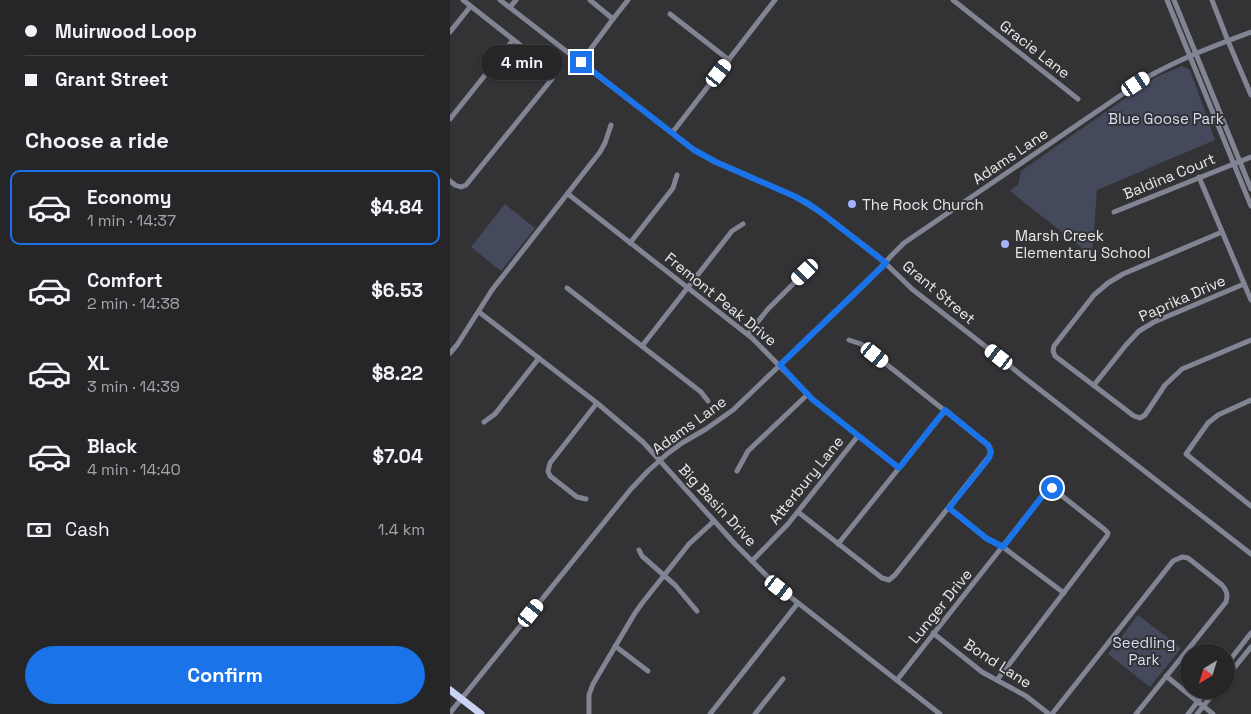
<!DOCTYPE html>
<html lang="en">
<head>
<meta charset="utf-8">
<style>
	body { margin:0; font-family:"Space Grotesk",sans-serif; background:#323234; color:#f1f3f6; height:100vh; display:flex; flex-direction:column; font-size:19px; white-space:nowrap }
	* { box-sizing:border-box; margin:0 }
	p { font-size:16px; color:#a4a5a8 }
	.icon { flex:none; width:28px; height:28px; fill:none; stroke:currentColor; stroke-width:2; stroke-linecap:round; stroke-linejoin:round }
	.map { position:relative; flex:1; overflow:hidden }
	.side { display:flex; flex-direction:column; background:#262628; width:450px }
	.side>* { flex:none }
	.hud { display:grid; align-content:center; height:110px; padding:0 25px; background:#262628 }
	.needle { width:32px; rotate:218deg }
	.buttons { position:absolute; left:730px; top:644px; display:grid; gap:10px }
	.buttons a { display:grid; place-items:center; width:55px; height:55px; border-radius:50%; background:#262628; box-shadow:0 1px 4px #0004,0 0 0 1px #424345; font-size:25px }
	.end { position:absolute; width:22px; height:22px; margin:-11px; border:6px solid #1a73e8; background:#fff; box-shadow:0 0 0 2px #fff }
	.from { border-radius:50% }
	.bubble { position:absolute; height:35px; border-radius:18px; background:#262628; box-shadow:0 1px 4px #0004,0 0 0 1px #424345; font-size:16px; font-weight:700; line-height:35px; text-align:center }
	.car { position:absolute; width:15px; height:30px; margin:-15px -8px; border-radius:6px; box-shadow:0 0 4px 1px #0007; background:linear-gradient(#fff 24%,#345 0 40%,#fff 0 76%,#345 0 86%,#fff 0) }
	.hud b { display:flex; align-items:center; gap:18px; height:48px; font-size:19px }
	.hud b+b { border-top:1px solid #424345 }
	.hud i { width:12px; height:12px; background:#f1f3f6 }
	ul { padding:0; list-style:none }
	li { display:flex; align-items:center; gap:15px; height:75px; margin:0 10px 8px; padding:0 15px; border:2px solid transparent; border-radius:10px }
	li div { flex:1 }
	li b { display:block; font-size:19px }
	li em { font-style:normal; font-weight:700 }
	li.selected { border-color:#1a73e8 }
	li>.icon { width:45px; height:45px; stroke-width:1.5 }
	h2 { padding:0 25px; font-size:22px; line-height:60px }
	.pay { display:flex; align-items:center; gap:12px; height:55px; padding:0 25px; font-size:19px }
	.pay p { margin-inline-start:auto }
	.action { display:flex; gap:10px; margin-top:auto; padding:10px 25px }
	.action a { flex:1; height:58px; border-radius:30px; background:#1a73e8; color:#fff; font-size:20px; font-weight:700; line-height:58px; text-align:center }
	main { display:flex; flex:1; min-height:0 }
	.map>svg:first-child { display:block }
	.green { fill:#44495c }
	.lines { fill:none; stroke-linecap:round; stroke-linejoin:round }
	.minor { stroke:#808493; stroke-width:5 }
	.major { stroke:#cbd4f4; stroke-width:7 }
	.route { stroke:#1a73e8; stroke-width:6 }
	.poi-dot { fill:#a2b2fd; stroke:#333336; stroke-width:2 }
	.labels { text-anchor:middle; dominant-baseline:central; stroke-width:4; stroke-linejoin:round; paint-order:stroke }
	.street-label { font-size:15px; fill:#e8e9ea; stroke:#333336 }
	.park-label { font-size:15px; fill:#d6dcf4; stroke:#333336 }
	.poi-label { font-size:15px; fill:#e8e9ea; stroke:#333336; text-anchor:start }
</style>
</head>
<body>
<main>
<section class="side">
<div class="hud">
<b><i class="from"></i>Muirwood Loop</b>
<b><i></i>Grant Street</b>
</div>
<h2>Choose a ride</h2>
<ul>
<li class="selected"><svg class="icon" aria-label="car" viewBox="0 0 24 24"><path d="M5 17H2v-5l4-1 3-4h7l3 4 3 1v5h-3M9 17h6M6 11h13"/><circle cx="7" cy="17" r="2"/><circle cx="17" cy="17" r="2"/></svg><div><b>Economy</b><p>1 min · 14:37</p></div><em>$4.84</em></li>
<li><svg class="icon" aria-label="car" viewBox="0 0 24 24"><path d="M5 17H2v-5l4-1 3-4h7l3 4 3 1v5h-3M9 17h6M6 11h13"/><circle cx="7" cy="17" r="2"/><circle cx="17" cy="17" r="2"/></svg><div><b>Comfort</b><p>2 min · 14:38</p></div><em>$6.53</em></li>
<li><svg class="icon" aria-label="car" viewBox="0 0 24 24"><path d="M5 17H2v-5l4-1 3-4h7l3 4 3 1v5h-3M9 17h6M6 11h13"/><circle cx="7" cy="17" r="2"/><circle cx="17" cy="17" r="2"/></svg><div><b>XL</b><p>3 min · 14:39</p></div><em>$8.22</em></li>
<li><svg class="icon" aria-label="car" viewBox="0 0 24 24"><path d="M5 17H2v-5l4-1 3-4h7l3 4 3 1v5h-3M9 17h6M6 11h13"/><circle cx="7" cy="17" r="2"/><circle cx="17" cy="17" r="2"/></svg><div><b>Black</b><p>4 min · 14:40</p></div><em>$7.04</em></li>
</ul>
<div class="pay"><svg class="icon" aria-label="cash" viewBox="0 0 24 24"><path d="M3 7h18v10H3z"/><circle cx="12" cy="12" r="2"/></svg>Cash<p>1.4 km</p></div>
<div class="action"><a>Confirm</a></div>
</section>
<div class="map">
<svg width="801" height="714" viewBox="0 0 801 714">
	<rect width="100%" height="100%" fill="#333336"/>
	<g class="green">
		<path d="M732,66L740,70L765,140L647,190L642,256L560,191L568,185L571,171L706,77Z"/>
		<path d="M55,204L85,228L51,271L21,247Z"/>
		<path d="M688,615L731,648L700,687L658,654Z"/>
	</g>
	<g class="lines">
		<g class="minor">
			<path d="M50,0L244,150L266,162L344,196L373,214L429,257L462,289L549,357L571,375L801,554"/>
			<path d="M140,0L163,19"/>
			<path d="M503,0L628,99"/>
			<path d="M717,0L801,206"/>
			<path d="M724,0L801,189"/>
			<path d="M762,0L778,41L801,95"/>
			<path d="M60,7L66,0"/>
			<path d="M220,14L279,60"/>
			<path d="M0,32L20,7"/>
			<path d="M131,62L163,19L178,0"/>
			<path d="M0,119L63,40"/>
			<path d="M222,133L325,0"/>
			<path d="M749,177L801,300"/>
			<path d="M0,181L5,185L11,187L16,185L102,79L104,73L98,67L13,0"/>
			<path d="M118,194L302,338L362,399L449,468"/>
			<path d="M664,212L801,157"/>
			<path d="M772,232L673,274L658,283L644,295L604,346L603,351L605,356L684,416L690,418L695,415L715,385L732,369L801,340"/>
			<path d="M180,243L223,188L227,175"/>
			<path d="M117,288L251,392L258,401"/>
			<path d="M29,312L147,403L193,442L285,544L329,588L490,714"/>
			<path d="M298,334L318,309L355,272"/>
			<path d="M192,346L282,231L293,224"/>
			<path d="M0,353L7,345L42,290L150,152L155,143L161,125"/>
			<path d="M644,385L676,345L689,331L704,322L794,284"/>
			<path d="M801,400L768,415L758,423L736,454L801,506"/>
			<path d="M34,422L45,414L89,358"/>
			<path d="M287,471L298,451L358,394"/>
			<path d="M136,499L127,497L100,476L98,471L100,463L147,403"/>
			<path d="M499,508L536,538L553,547L614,593"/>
			<path d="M348,512L432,578L439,580L445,575L540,455V448L538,445L411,344L399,340"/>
			<path d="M388,544L495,411"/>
			<path d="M189,550L192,556L225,585L247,611"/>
			<path d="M302,561L338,524L408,436"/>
			<path d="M483,633L532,672L576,696L599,714"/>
			<path d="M165,646L198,671"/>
			<path d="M776,665L801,633"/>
			<path d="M716,676L763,714"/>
			<path d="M776,678L801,647"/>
			<path d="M447,680L597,490L602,488L654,529L658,533L657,536L547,680"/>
			<path d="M0,713L181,489L198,471L217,454L232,443L256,429L283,410L416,283L442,255L454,243L696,78C729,59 766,45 801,32"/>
			<path d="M139,714V695L143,684L185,613L193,602L239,544L264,521"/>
			<path d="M260,714L348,603"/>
			<path d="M305,714L333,679"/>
			<path d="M602,714L723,561L732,557L738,558L772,585C777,591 778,594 776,602L686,714"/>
			<path d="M738,714L757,690"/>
			<path d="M747,714L766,690"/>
		</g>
		<path class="major" d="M0,690L31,714"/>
	</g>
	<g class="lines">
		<path class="route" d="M131,62L244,150L266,162L344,196L359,204L373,214L436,263L330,365L362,399L449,468L495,410L538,445L541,452L539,458L499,508L536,538L553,547L597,490L602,488"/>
	</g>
	<g class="poi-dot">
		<circle cx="402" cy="204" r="5"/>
		<circle cx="555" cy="244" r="5"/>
	</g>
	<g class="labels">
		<g class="street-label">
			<text transform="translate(585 49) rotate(38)">Gracie Lane</text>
			<text transform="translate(560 156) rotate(-34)">Adams Lane</text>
			<text transform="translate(719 176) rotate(-22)">Baldina Court</text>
			<text transform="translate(489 292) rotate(40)">Grant Street</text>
			<text transform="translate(732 298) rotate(-24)">Paprika Drive</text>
			<text transform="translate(271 299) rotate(39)">Fremont Peak Drive</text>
			<text transform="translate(239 425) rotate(-36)">Adams Lane</text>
			<text transform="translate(356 480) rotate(-51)">Atterbury Lane</text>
			<text transform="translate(268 505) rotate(47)">Big Basin Drive</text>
			<text transform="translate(490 606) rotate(-51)">Lunger Drive</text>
			<text transform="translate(548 663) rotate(33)">Bond Lane</text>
		</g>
		<g class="park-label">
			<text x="716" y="118">Blue Goose Park</text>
			<text x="694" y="642">Seedling<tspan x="694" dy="17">Park</tspan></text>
		</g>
		<g class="poi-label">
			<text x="412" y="204">The Rock Church</text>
			<text x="565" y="235">Marsh Creek<tspan x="565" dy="17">Elementary School</tspan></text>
		</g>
	</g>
</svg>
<div class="buttons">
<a><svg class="needle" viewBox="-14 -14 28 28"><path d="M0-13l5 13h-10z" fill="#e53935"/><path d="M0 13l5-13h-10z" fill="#a4a5a8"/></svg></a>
</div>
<i class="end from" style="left:602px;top:488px"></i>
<i class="end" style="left:131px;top:62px"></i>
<div class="bubble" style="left:31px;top:45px;width:82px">4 min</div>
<i class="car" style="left:269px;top:73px;rotate:38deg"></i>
<i class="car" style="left:686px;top:84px;rotate:56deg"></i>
<i class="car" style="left:355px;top:272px;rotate:226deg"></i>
<i class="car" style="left:425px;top:355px;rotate:129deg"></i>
<i class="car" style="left:549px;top:357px;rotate:308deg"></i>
<i class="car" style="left:329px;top:588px;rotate:128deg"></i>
<i class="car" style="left:81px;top:613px;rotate:39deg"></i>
</div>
</main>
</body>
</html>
